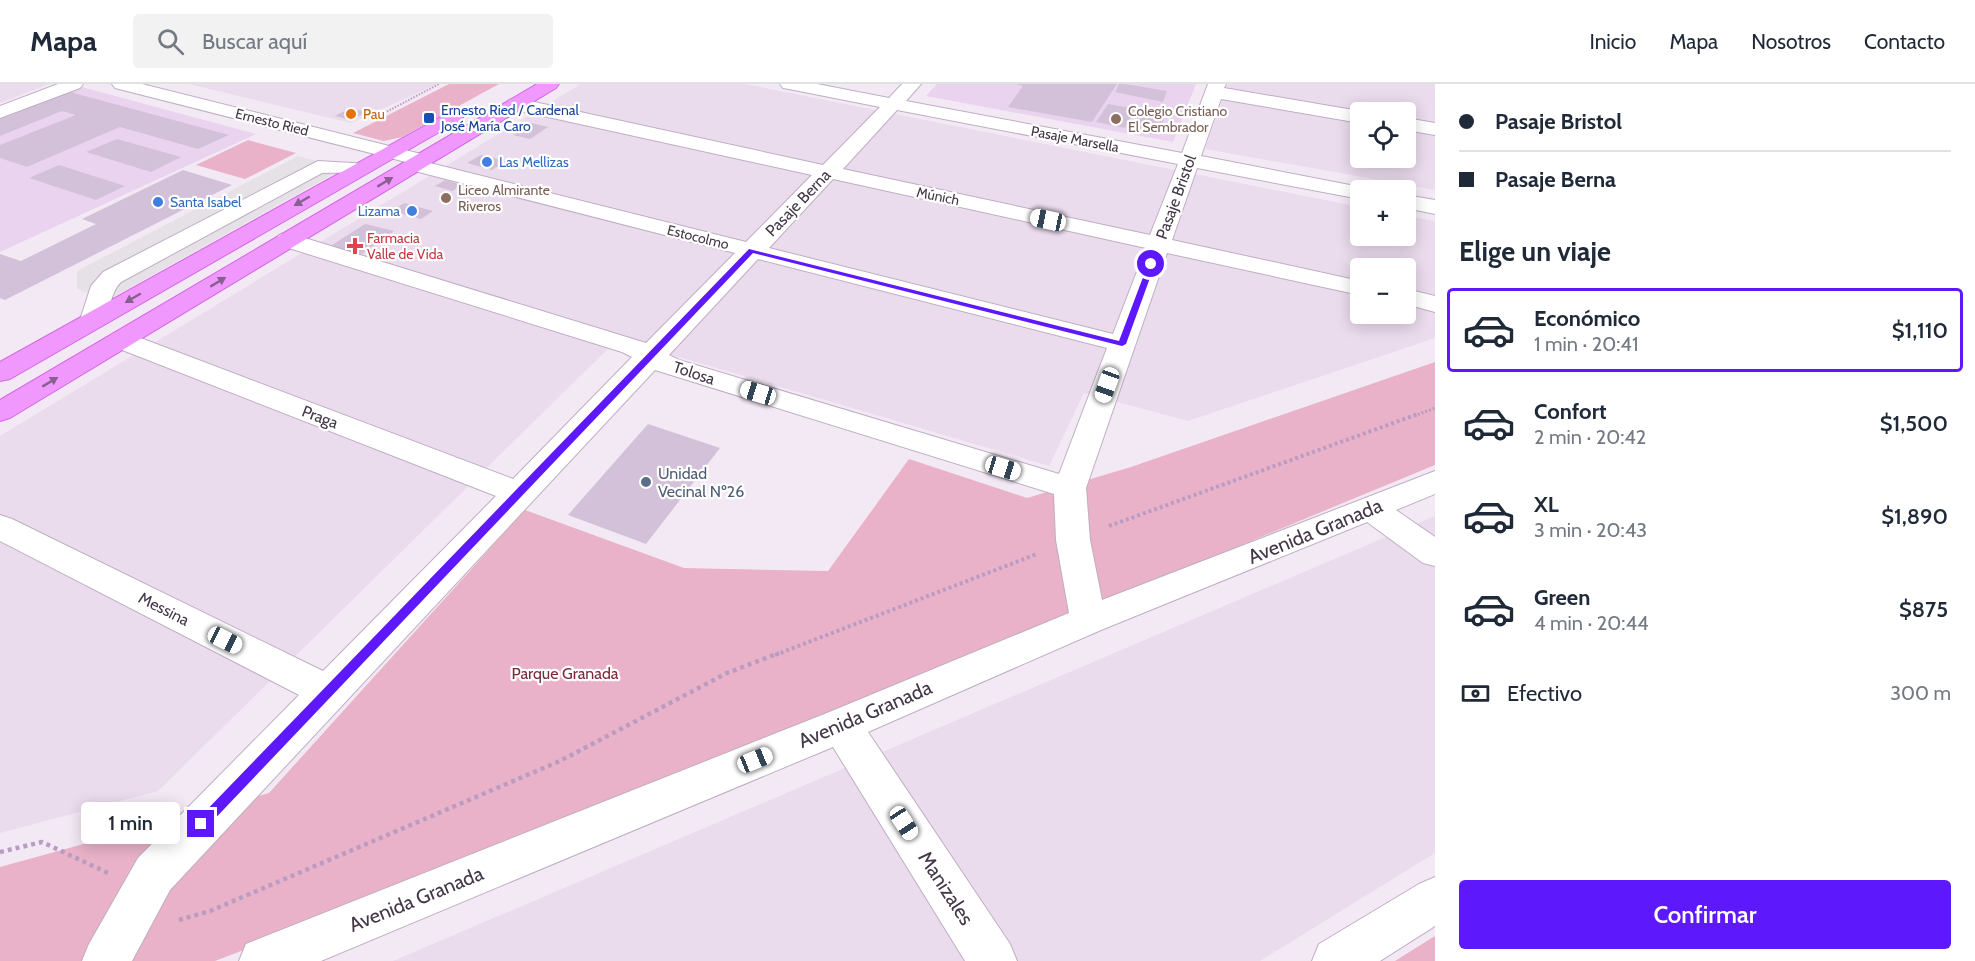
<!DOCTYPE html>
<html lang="es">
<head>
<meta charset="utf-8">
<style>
	body { margin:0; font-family:Cabin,sans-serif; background:#f2f2f3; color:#1f2937; height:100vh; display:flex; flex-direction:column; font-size:22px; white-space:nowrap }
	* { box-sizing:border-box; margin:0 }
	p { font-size:20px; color:#747a83 }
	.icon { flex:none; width:33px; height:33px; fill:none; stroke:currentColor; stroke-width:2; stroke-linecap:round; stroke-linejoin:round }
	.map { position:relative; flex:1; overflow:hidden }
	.panel { display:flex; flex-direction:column; background:#fff; width:540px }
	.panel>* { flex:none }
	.guide { display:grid; align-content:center; height:132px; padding:0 24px; background:#fff }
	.controls { position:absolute; left:1350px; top:18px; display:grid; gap:12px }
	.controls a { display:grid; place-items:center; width:66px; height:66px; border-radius:6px; background:#fff; box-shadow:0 3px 15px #0003; font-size:30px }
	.end { position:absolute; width:27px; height:27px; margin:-14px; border:8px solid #5d19fb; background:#fff; box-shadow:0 0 0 3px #fff }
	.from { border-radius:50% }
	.bubble { position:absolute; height:42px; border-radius:6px; background:#fff; box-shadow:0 3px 15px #0003; font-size:20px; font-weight:600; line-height:42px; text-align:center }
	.car { position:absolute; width:18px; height:36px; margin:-18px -9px; border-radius:8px; box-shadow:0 0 4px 2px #0007; background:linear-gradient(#fff 24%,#345 0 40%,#fff 0 76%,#345 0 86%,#fff 0) }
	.guide b { display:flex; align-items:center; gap:21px; height:57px; font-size:22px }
	.guide b+b { border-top:2px solid #e0e1e3 }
	.guide i { width:15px; height:15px; background:#1f2937 }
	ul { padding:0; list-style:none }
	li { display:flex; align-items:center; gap:18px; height:84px; margin:0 12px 9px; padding:0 12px; border:3px solid transparent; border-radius:6px }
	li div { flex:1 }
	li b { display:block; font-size:22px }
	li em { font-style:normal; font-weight:600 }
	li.on { border-color:#5d19fb }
	li>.icon { width:54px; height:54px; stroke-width:1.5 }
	h2 { padding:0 24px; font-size:27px; line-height:72px }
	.pay { display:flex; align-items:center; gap:15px; height:66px; padding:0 24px; font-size:22px }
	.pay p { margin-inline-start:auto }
	.primary-button { display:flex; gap:12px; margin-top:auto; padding:12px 24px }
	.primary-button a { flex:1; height:69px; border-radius:6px; background:#5d19fb; color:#fff; font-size:24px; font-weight:600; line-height:69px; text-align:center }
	header { display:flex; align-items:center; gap:36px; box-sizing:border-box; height:84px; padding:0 30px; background:#fff; border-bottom:2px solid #e0e1e3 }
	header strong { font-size:28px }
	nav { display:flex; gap:33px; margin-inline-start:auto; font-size:21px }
	.search { width:420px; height:54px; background:#f2f2f3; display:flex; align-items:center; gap:15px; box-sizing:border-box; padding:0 21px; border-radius:6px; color:#747a83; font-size:22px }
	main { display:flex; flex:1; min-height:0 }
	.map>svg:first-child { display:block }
	.residential { fill:#eadbed; fill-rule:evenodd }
	.education { fill:#ead3ee }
	.green { fill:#e9b2c8 }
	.parking { fill:#e5e1e6 }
	.building { fill:#d3c1d9 }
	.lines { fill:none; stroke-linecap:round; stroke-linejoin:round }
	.minor-casing { stroke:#bfaec3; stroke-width:2 }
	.major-casing { stroke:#d267e5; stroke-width:2 }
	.path-far3 { stroke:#ba9cc2; stroke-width:2; stroke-dasharray:1.5 1.5; stroke-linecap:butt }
	.path-far2 { stroke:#ba9cc2; stroke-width:3; stroke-dasharray:2 2; stroke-linecap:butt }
	.path-far1 { stroke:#ba9cc2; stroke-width:4; stroke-dasharray:3 3; stroke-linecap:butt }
	.path { stroke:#ba9cc2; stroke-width:4.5; stroke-dasharray:4 4; stroke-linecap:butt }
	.minor { fill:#fff; fill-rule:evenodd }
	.major { fill:#f198ff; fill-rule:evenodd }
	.oneway { fill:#895e91 }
	.route { fill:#5d19fb }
	.food-dot { fill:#e8710a; stroke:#fff; stroke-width:2 }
	.transit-dot { fill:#1a4fb4; stroke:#fff; stroke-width:2 }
	.education-dot { fill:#8d6e63; stroke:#fff; stroke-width:2 }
	.shop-dot { fill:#3f7fe0; stroke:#fff; stroke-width:2 }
	.health-dot { fill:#e0444e; stroke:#fff; stroke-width:2 }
	.service-dot { fill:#5c6f8a; stroke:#fff; stroke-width:2 }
	.labels { text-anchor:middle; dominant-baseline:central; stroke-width:4.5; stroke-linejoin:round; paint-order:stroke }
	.far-transit-label { font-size:14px; fill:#164399; stroke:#fff; text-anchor:start }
	.far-education-label { font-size:14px; fill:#785e54; stroke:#fff; text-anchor:start }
	.far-food-label { font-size:14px; fill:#c56008; stroke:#fff; text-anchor:start }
	.far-street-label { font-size:14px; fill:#443748; stroke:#fff }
	.far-shop-label { font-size:14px; fill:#366cbe; stroke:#fff; text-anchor:start }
	.far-health-label { font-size:14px; fill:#be3a42; stroke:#fff; text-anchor:start }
	.street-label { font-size:16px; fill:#443748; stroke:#fff }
	.service-label { font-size:16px; fill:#4e5e75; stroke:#fff; text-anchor:start }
	.park-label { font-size:16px; fill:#7c293c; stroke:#fff }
	.near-street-label { font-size:20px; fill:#443748; stroke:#fff }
</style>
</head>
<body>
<header>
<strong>Mapa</strong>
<div class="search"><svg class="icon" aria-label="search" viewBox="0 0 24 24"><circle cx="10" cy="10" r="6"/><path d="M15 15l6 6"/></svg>Buscar aquí</div>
<nav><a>Inicio</a><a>Mapa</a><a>Nosotros</a><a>Contacto</a></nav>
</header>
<main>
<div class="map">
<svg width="1435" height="877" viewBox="0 0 1435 877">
	<rect width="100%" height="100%" fill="#f3e9f5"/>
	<g class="residential">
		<path d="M0,0H49L0,19Z"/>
		<path d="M189,0H437L351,39Z"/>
		<path d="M581,0H745L1360,123V152H1406V132L1435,137V254L1188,337L1084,309L1049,382L618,255L158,707L0,749V352ZM1360,184H1406V230H1360Z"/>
		<path d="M1228,0H1435V106L1205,65ZM1360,28H1406V74H1360Z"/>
		<path d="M1435,432V769L1260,877H393Z"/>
	</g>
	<g class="education">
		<path d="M937,0H1196L1173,58L926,12Z"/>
		<path d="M82,3L256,50L0,168V35Z"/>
	</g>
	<g class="green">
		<path d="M449,0H499L402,53L384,57L353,49Z"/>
		<path d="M248,56L296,69L245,95L196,81Z"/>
		<path d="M1435,278V381L518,760L215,877H0V783L269,709L525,426L684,484L828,487L909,375L1027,414L1131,383Z"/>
		<path d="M1435,852V877H1395Z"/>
	</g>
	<path class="parking" d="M298,72L344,84L108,216L77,205V187Z"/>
	<g class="building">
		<path d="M1016,0H1117L1092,38L1008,23L1023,2Z"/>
		<path d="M1119,0H1125L1167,7L1163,18L1115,8Z"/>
		<path d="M70,8L229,51L198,65L120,43L27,83L0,74V61L76,31L62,27L0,52V35Z"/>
		<path d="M1108,20L1136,25L1125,44L1096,38Z"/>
		<path d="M350,24L367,28L351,36L335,32Z"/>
		<path d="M1142,24L1167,29L1156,51L1130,45Z"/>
		<path d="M531,39L548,43L530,55L513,51Z"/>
		<path d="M117,55L181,73L151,88L86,68Z"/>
		<path d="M481,71L506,77L492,86L467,79Z"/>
		<path d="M59,81L125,102L96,116L29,94Z"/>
		<path d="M183,86L232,101L5,216L0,214V170L21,177L96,140L82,135Z"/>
		<path d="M445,96L462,101L452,107L435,102Z"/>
		<path d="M404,119L433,127L421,135L392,127Z"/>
		<path d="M365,140L394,147L359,172L329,163Z"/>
		<path d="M648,340L720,364L646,460L568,431Z"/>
	</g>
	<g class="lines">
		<g class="minor-casing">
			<g id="minor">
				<path d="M58,0H83L80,4L0,34V22Z"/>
				<path d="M112,0H142L429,72L432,76L430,79L746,158L812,91L516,26L509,24L507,20L509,16L516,14L823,81L880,23L789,5L783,4L780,0H817L889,14L902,0H921L906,17L1182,69L1208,0H1226L1224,4L1365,28H1360V39L1221,15L1201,72L1360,103L1369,106H1360V115L1197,84L1172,156L1360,197V211L1167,169L1086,404L1090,456L1102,516L1435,387V410L1396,426L1435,453V482L1423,479L1367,438L1101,546L868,648L1010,860L1017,877H965L833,663L321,877H239L246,860L827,629L1069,529L1056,456L1054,410L655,286L170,806L132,877H82L89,860L138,774L299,611L0,457V431L12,435L323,587L496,412L112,262L108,256L112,250L121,248L130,250L513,395L632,273L622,268L279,161L275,156L279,151L287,149L295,151L646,259L735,169L407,85L404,81L406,78L115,4ZM897,26L1178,80L1150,151L843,85ZM833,95L1146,164L1113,250L769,164ZM758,175L1107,264L1059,390L679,276L669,271Z"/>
				<path d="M1406,34L1435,39V51L1406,46Z"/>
				<path d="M318,77L369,80L372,84L369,88L322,89L121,198C109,210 111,228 102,242L93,244L84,242L80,236L91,202L103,188Z"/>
				<path d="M1406,111L1435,116V130L1406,124Z"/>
				<path d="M1406,205L1435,212V228L1406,220Z"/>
				<path d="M1435,793V842L1380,877H1312L1319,860L1419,800Z"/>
			</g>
		</g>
		<g class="major-casing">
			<g id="major">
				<path d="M537,0H559L556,4L10,334L0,337V316Z"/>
				<path d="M455,25L462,27L464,31L462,35L10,295L0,297V278Z"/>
			</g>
		</g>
		<path class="path-far3" d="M371,36L439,0"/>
		<path class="path-far2" d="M1414,332L1435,324"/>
		<g class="path-far1">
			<path d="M1109,442L1418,330"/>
			<path d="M775,571L1037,470"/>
		</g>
		<g class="path">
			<path d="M0,768L42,758L108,789"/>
			<path d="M179,836L210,827L560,677L727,589L779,569"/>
		</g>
		<use href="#minor" class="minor"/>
		<use href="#major" class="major"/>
	</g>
	<defs><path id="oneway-solid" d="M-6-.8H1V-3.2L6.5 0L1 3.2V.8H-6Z" transform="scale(1.5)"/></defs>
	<g class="oneway">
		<use href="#oneway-solid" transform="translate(385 98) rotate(-31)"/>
		<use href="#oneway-solid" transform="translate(302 117) rotate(150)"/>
		<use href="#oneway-solid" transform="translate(218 198) rotate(-31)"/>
		<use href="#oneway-solid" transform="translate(133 214) rotate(150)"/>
		<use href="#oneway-solid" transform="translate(50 298) rotate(-31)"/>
	</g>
	<path class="route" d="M749,165L1119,257L1148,180L1151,178L1155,180L1126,260L1122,262L753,169L206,744H197L195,740L197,736Z"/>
	<circle class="food-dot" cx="351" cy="30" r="6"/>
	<rect class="transit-dot" x="423" y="28" width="12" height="12" rx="3"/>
	<g class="education-dot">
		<circle cx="1116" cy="35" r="6"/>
		<circle cx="446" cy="114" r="6"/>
	</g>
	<g class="shop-dot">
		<circle cx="487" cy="78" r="6"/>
		<circle cx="158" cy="118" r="6"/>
		<circle cx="412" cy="127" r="6"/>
	</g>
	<path class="health-dot" d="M352 153h6v6h6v6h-6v6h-6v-6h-6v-6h6z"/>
	<circle class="service-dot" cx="646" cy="398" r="6"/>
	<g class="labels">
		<g class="far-transit-label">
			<text x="441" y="26">Ernesto Ried / Cardenal<tspan x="441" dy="16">José María Caro</tspan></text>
		</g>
		<g class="far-education-label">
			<text x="1128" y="27">Colegio Cristiano<tspan x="1128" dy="16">El Sembrador</tspan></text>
			<text x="458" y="106">Liceo Almirante<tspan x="458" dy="16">Riveros</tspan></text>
		</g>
		<g class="far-food-label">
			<text x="363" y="30">Pau</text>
		</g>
		<g class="far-street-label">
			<text transform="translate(272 38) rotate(14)">Ernesto Ried</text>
			<text transform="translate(1075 55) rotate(11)">Pasaje Marsella</text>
			<text transform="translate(938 112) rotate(12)">Múnich</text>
			<text transform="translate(698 153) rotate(14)">Estocolmo</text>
		</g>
		<g class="far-shop-label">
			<text x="499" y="78">Las Mellizas</text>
			<text x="170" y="118">Santa Isabel</text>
			<text x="400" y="127" text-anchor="end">Lizama</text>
		</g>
		<g class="far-health-label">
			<text x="367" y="154">Farmacia<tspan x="367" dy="16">Valle de Vida</tspan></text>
		</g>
		<g class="street-label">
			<text transform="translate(1176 113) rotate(-70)">Pasaje Bristol</text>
			<text transform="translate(798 119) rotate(-46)">Pasaje Berna</text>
			<text transform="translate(694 289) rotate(18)">Tolosa</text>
			<text transform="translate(320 333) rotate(21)">Praga</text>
			<text transform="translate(164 525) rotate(27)">Messina</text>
		</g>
		<g class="service-label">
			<text x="658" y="389">Unidad<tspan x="658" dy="18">Vecinal Nº26</tspan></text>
		</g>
		<g class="park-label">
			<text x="565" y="589">Parque Granada</text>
		</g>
		<g class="near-street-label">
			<text transform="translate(1315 447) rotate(-22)">Avenida Granada</text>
			<text transform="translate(865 630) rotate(-23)">Avenida Granada</text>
			<text transform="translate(946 804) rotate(57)">Manizales</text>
			<text transform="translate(416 815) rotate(-22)">Avenida Granada</text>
		</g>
	</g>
</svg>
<div class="controls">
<a><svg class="icon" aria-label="locate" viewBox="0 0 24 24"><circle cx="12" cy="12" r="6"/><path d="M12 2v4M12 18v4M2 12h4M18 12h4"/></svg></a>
<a>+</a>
<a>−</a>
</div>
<i class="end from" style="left:1151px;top:180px"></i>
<i class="end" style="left:201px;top:740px"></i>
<div class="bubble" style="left:81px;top:718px;width:99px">1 min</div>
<i class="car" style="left:1048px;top:136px;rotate:282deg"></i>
<i class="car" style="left:1107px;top:301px;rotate:200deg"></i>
<i class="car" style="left:758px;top:309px;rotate:287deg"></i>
<i class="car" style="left:1003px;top:384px;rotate:107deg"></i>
<i class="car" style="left:225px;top:556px;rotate:117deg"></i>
<i class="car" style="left:755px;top:676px;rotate:68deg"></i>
<i class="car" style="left:904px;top:739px;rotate:147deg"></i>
</div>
<section class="panel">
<div class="guide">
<b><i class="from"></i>Pasaje Bristol</b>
<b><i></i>Pasaje Berna</b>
</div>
<h2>Elige un viaje</h2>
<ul>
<li class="on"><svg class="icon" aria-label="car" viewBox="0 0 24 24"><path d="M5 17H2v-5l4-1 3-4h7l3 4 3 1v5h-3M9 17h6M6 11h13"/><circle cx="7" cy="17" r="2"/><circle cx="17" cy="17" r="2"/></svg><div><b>Económico</b><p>1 min · 20:41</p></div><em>$1,110</em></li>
<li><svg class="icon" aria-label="car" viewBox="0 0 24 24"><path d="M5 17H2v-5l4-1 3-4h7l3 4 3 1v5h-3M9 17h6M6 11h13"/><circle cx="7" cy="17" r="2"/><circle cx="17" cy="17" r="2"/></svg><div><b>Confort</b><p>2 min · 20:42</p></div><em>$1,500</em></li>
<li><svg class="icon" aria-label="car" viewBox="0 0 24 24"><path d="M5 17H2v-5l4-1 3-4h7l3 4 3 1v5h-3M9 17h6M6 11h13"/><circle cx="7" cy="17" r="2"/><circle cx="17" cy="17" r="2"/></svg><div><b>XL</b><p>3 min · 20:43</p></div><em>$1,890</em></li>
<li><svg class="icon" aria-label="car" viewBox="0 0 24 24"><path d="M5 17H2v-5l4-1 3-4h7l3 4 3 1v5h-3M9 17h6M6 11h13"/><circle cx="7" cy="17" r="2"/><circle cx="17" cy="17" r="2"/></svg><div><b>Green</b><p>4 min · 20:44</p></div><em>$875</em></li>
</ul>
<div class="pay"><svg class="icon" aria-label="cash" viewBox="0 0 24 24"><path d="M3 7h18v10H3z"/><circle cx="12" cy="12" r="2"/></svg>Efectivo<p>300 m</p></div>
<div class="primary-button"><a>Confirmar</a></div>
</section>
</main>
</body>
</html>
